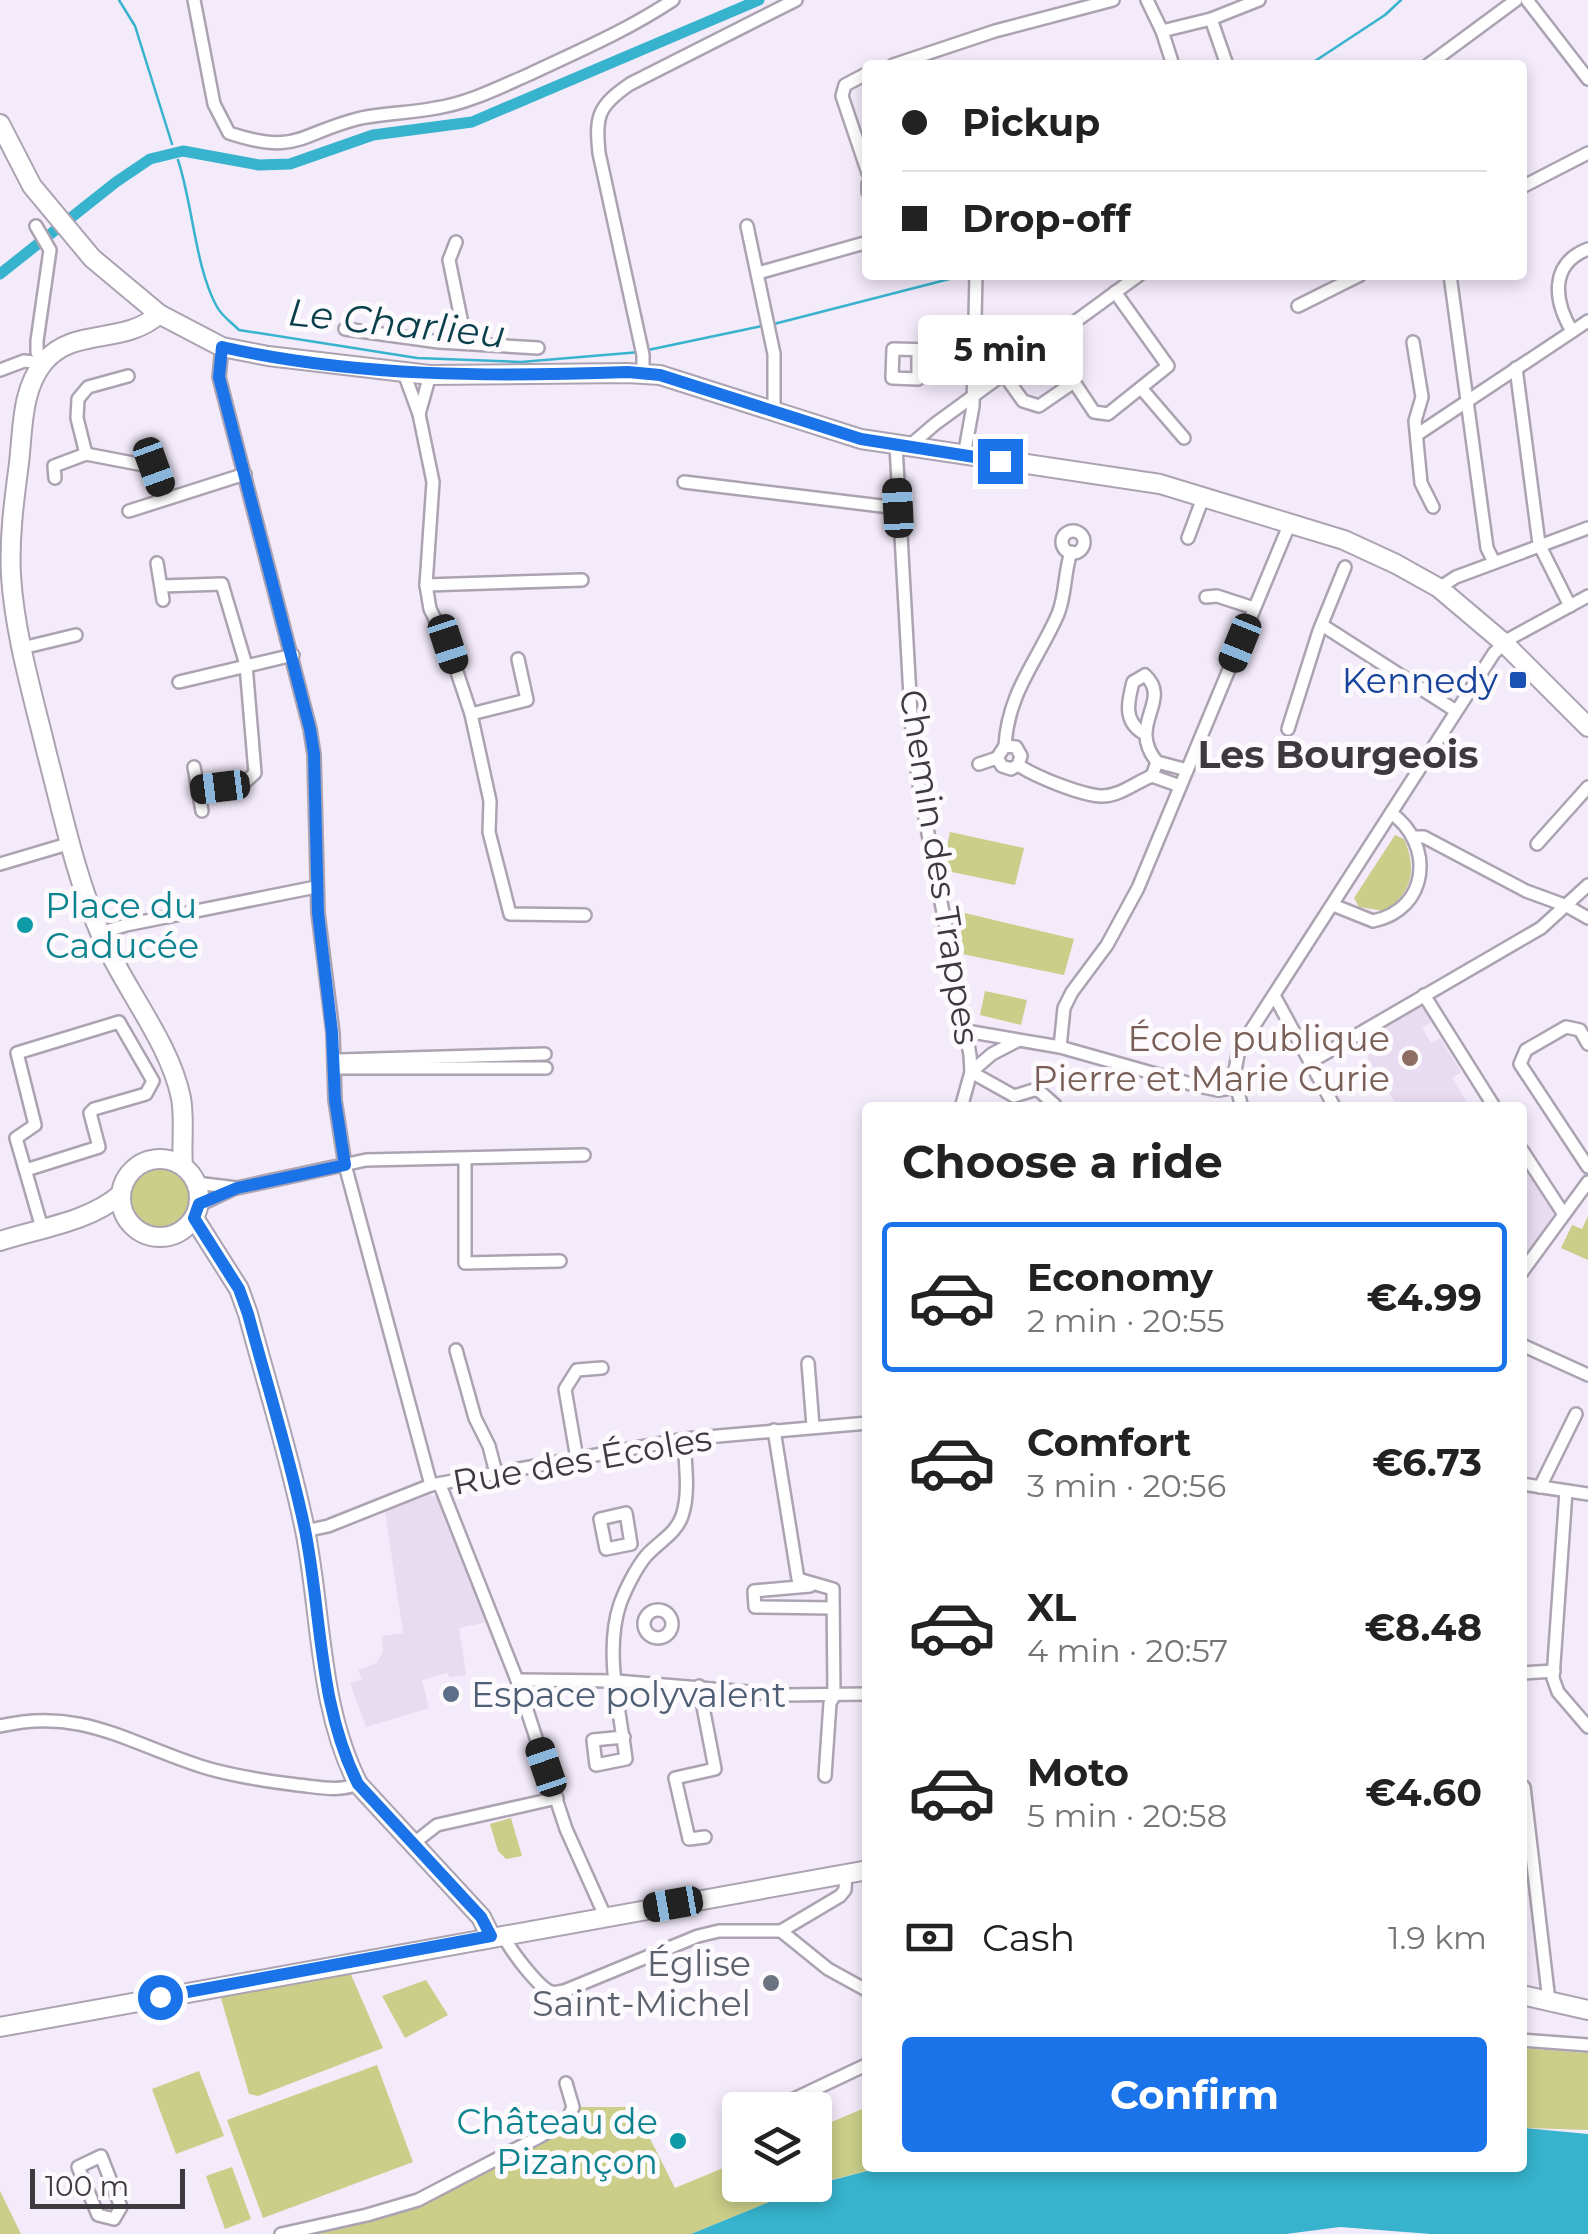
<!DOCTYPE html>
<html lang="en">
<head>
<meta charset="utf-8">
<style>
	body { margin:0; font-family:Montserrat,sans-serif; background:#f6f6f6; color:#222; height:100vh; display:flex; flex-direction:column; font-size:38px; white-space:nowrap }
	* { box-sizing:border-box; margin:0 }
	p { font-size:32px; color:#767676 }
	.icon { flex:none; width:55px; height:55px; fill:none; stroke:currentColor; stroke-width:2; stroke-linecap:round; stroke-linejoin:round }
	.map { position:relative; flex:1; overflow:hidden }
	.drawer { position:absolute; left:862px; top:1102px; width:665px; height:1070px; display:flex; flex-direction:column; background:#fff; border-radius:10px; box-shadow:0 5px 15px #0003 }
	.drawer>* { flex:none }
	.top-card { position:absolute; left:862px; top:60px; width:665px; height:220px; border-radius:10px; box-shadow:0 5px 15px #0003; display:grid; align-content:center; height:220px; padding:0 40px; background:#fff }
	.buttons { position:absolute; left:722px; top:2092px; display:grid; gap:20px }
	.buttons a { display:grid; place-items:center; width:110px; height:110px; border-radius:10px; background:#fff; box-shadow:0 5px 15px #0003; font-size:50px }
	.scale { position:absolute; left:30px; bottom:25px; width:155px; box-sizing:border-box; padding-left:10px; border:5px solid #3c393f; border-top:0; font-size:28px; line-height:35px; white-space:nowrap; color:#3c393f; -webkit-text-stroke:8px #fcfafd; paint-order:stroke }
	.end { position:absolute; width:45px; height:45px; margin:-22px; border:12px solid #1a73e8; background:#fff; box-shadow:0 0 0 5px #fff }
	.from { border-radius:50% }
	.bubble { position:absolute; height:70px; border-radius:10px; background:#fff; box-shadow:0 5px 15px #0003; font-size:32px; font-weight:700; line-height:70px; text-align:center }
	.car { position:absolute; width:30px; height:60px; margin:-30px -15px; border-radius:12px; box-shadow:0 0 8px 2px #0007; background:linear-gradient(#222 24%,#8ab4d8 0 40%,#222 0 76%,#8ab4d8 0 86%,#222 0) }
	.top-card b { display:flex; align-items:center; gap:35px; height:95px; font-size:38px }
	.top-card b+b { border-top:2px solid #e0e0e0 }
	.top-card i { width:25px; height:25px; background:#222 }
	ul { padding:0; list-style:none }
	li { display:flex; align-items:center; gap:30px; height:150px; margin:0 20px 15px; padding:0 20px; border:5px solid transparent; border-radius:10px }
	li div { flex:1 }
	li b { display:block; font-size:38px }
	li em { font-style:normal; font-weight:700 }
	li.current { border-color:#1a73e8 }
	li>.icon { width:90px; height:90px; stroke-width:1.5 }
	h2 { padding:0 40px; font-size:45px; line-height:120px }
	.pay { display:flex; align-items:center; gap:25px; height:110px; padding:0 40px; font-size:38px }
	.pay p { margin-inline-start:auto }
	.action { display:flex; gap:20px; margin-top:auto; padding:20px 40px }
	.action a { flex:1; height:115px; border-radius:10px; background:#1a73e8; color:#fff; font-size:40px; font-weight:700; line-height:115px; text-align:center }
	.map>svg:first-child { display:block }
	.built { fill:#e8dcf1 }
	.green { fill:#cace89 }
	.water { fill:#37b3cd }
	.lines { fill:none; stroke-linecap:round; stroke-linejoin:round }
	.stream { stroke:#37b3cd; stroke-width:2.5 }
	.canal { stroke:#37b3cd; stroke-width:11 }
	.street-casing { stroke:#aca3b2; stroke-width:16 }
	.secondary-casing { stroke:#aca3b2; stroke-width:22 }
	.primary-casing { stroke:#aca3b2; stroke-width:22 }
	.street { stroke:#fff; stroke-width:11 }
	.secondary { stroke:#fff; stroke-width:18 }
	.primary { stroke:#fff; stroke-width:18 }
	.route { stroke:#1a73e8; stroke-width:12 }
	.transit-dot { fill:#1a4fb4; stroke:#fcfafd; stroke-width:4 }
	.culture-dot { fill:#0f9aa8; stroke:#fcfafd; stroke-width:4 }
	.education-dot { fill:#8d6e63; stroke:#fcfafd; stroke-width:4 }
	.service-dot { fill:#5c6f8a; stroke:#fcfafd; stroke-width:4 }
	.worship-dot { fill:#6b7280; stroke:#fcfafd; stroke-width:4 }
	.labels { text-anchor:middle; dominant-baseline:central; stroke-width:10; stroke-linejoin:round; paint-order:stroke }
	.transit-label { font-size:35px; fill:#164399; stroke:#fcfafd; text-anchor:end }
	.street-label { font-size:35px; fill:#3c393f; stroke:#fcfafd }
	.culture-label { font-size:35px; fill:#0d838f; stroke:#fcfafd; text-anchor:start }
	.education-label { font-size:35px; fill:#785e54; stroke:#fcfafd; text-anchor:end }
	.service-label { font-size:35px; fill:#4e5e75; stroke:#fcfafd; text-anchor:start }
	.worship-label { font-size:35px; fill:#5b616d; stroke:#fcfafd; text-anchor:end }
	.water-label { font-size:38px; font-style:italic; fill:#083f4b; stroke:#fcfafd }
	.neighbourhood-label { font-size:38px; font-weight:bold; fill:#3c393f; stroke:#fcfafd }
</style>
</head>
<body>
<div class="map">
<svg width="1588" height="2234" viewBox="0 0 1588 2234">
	<rect width="100%" height="100%" fill="#f3eafa"/>
	<g class="built">
		<path d="M1417,1006L1423,1008L1431,1022L1422,1028L1431,1043L1440,1038L1461,1072L1452,1078L1470,1107H1398L1357,1040Z"/>
		<path d="M1523,1157L1556,1211L1523,1259Z"/>
		<path d="M430,1495L438,1498L487,1622L459,1628L466,1675L450,1677L447,1673L422,1680L429,1708L366,1727L350,1683L362,1680L358,1670L377,1663L383,1651L382,1636L403,1633L385,1511Z"/>
	</g>
	<g class="green">
		<path d="M950,832L1024,848L1015,885L942,870Z"/>
		<path d="M1395,835L1404,839C1417,869 1413,893 1384,911L1359,907L1354,898Z"/>
		<path d="M948,909L1074,939L1064,975L957,953Z"/>
		<path d="M985,991L1027,1000L1021,1025L980,1015Z"/>
		<circle cx="160" cy="1197" r="32"/>
		<path d="M1588,1216V1260L1561,1248L1572,1225L1582,1229Z"/>
		<path d="M511,1818L522,1856L506,1859L498,1851L490,1824Z"/>
		<path d="M349,1970L383,2048L258,2096L249,2094L220,1995Z"/>
		<path d="M426,1980L448,2015L405,2038L382,1996Z"/>
		<path d="M1522,2048L1588,2053V2130L1523,2128Z"/>
		<path d="M377,2065L413,2162L263,2218L227,2120Z"/>
		<path d="M199,2071L224,2136L176,2154L152,2089Z"/>
		<path d="M573,2107H634L675,2188L740,2161V2185H812L691,2234H280L418,2200L567,2121Z"/>
		<path d="M867,2107L868,2168H879L815,2184V2129Z"/>
		<path d="M232,2167L251,2219L225,2229L206,2176Z"/>
		<path d="M0,2191L21,2234H0Z"/>
	</g>
	<path class="water" d="M1523,2128L1588,2134V2234H1431L1340,2227L1286,2234H691L809,2186L879,2168H1522Z"/>
	<g class="lines">
		<g class="stream">
			<path d="M119,0L135,26L172,144"/>
			<path d="M1309,65L1385,15L1401,0"/>
			<path d="M178,160C193,205 195,267 217,307C222,316 232,323 239,330L417,358L521,362L640,352"/>
			<path d="M770,325L965,275"/>
			<path d="M648,350L762,326"/>
		</g>
		<path class="canal" d="M0,274L116,182L150,159L183,151L259,165L290,164L373,135L472,122L759,0"/>
		<g class="street-casing">
			<g id="street">
				<path d="M194,0L214,104L229,133C298,156 299,133 361,118C386,113 411,113 436,108C469,103 500,87 530,74C581,50 626,31 673,0"/>
				<path d="M1147,0L1162,31L1173,65"/>
				<path d="M1527,0L1588,79"/>
				<path d="M1211,19L1227,65"/>
				<path d="M1162,31L1211,19L1259,0"/>
				<path d="M893,65L995,31L1113,0"/>
				<path d="M1428,65L1516,0"/>
				<path d="M868,73L845,85L842,96L868,173"/>
				<path d="M868,184V192"/>
				<path d="M1522,187L1588,153"/>
				<path d="M36,226L50,250L37,341V352L43,363"/>
				<path d="M747,226L774,354V413"/>
				<path d="M456,242L449,260L466,343"/>
				<path d="M758,273L868,242"/>
				<path d="M1450,275L1487,548L1494,562"/>
				<path d="M1298,306L1360,275"/>
				<path d="M345,329L439,342L538,348"/>
				<path d="M1572,331C1554,301 1549,264 1588,249"/>
				<path d="M1413,342L1422,397L1415,421L1421,483L1433,507"/>
				<path d="M222,347L219,377L310,729L314,755L318,913L333,1033L335,1100L345,1165L431,1485"/>
				<path d="M918,350V379L892,378L893,349L974,351"/>
				<path d="M1516,368L1539,544L1570,606"/>
				<path d="M0,370L24,361L43,363"/>
				<path d="M404,373L419,414L433,482L426,585L430,609L448,645L471,714L490,801L489,832L510,914L585,915"/>
				<path d="M643,373V355L599,153C595,116 598,106 630,84L796,0"/>
				<path d="M1003,373L1023,401L1039,406L1074,382L1094,412L1108,414L1168,366L1115,292"/>
				<path d="M1141,388L1184,438"/>
				<path d="M419,414L430,375"/>
				<path d="M1418,434L1588,321"/>
				<path d="M896,446L912,732L920,791L970,1055L971,1072L961,1108"/>
				<path d="M912,448L914,442L935,424L1139,275"/>
				<path d="M86,454L77,418L78,399L88,387L128,376"/>
				<path d="M86,454L154,467L165,497"/>
				<path d="M964,456L973,406L976,275"/>
				<path d="M55,478L54,466L86,454"/>
				<path d="M684,482L898,508"/>
				<path d="M129,511L245,474"/>
				<circle cx="1073" cy="542" r="11"/>
				<path d="M1188,538L1204,495"/>
				<path d="M157,563L163,600"/>
				<path d="M426,585L582,580"/>
				<path d="M162,586L222,584L246,665L255,773L243,784L198,790"/>
				<path d="M1439,588L1456,577L1588,528"/>
				<path d="M1206,597L1217,596L1254,608"/>
				<path d="M1322,625L1456,711"/>
				<path d="M22,648L76,635"/>
				<path d="M179,682L293,655"/>
				<path d="M471,714L527,700L518,659"/>
				<path d="M1288,729L1319,631L1345,567"/>
				<path d="M1143,733C1123,721 1128,701 1133,682L1145,675C1173,701 1126,724 1157,762"/>
				<path d="M1005,746C1008,692 1038,660 1058,614C1066,594 1064,573 1071,552"/>
				<path d="M979,764L997,758"/>
				<path d="M1018,765L1021,756L1016,747L1005,746L997,758L1002,766L1011,769L1018,765C1036,777 1079,794 1100,796C1119,797 1136,782 1152,776"/>
				<path d="M194,767L202,811"/>
				<path d="M1180,786L1152,776L1157,762L1187,770"/>
				<path d="M1413,837H1424L1526,891L1567,906L1588,918"/>
				<path d="M1537,844L1588,787"/>
				<path d="M0,864L71,843"/>
				<path d="M1333,905L1373,921C1429,910 1435,844 1391,813"/>
				<path d="M100,933L126,925L316,887"/>
				<path d="M1424,995L1495,1108"/>
				<path d="M1275,997L1335,1108"/>
				<path d="M966,1031L1060,1047L1198,1086L1218,1090L1237,1087"/>
				<path d="M1588,1044L1580,1030L1566,1027L1526,1050L1520,1064L1588,1167"/>
				<path d="M1060,1047L1064,1008L1072,992L1107,945L1138,888L1290,523"/>
				<path d="M340,1060L545,1054"/>
				<path d="M1312,1061L1541,928L1588,885"/>
				<path d="M334,1068H546"/>
				<path d="M1014,1096L971,1072L992,1054L1017,1041"/>
				<path d="M1014,1096L1037,1089L1055,1105"/>
				<path d="M1242,1108L1234,1076L1239,1049L1494,653L1509,639L1588,596"/>
				<path d="M1522,1150L1563,1213"/>
				<path d="M465,1159V1263L560,1261"/>
				<path d="M26,1170L99,1147L90,1113L94,1109L146,1094L153,1081L119,1022L17,1053L35,1125L16,1138L42,1228"/>
				<path d="M196,1183L237,1188L366,1160L584,1155"/>
				<path d="M199,1205L233,1189"/>
				<path d="M1522,1272L1588,1182"/>
				<path d="M1522,1345L1588,1375"/>
				<path d="M456,1350L475,1418L489,1446L496,1473"/>
				<path d="M808,1363L813,1426"/>
				<path d="M774,1430L798,1579L833,1589L834,1696L830,1703L825,1776"/>
				<path d="M577,1459L565,1389L577,1370L602,1368"/>
				<path d="M1522,1484L1588,1494"/>
				<path d="M440,1485L517,1680L566,1829L605,1916"/>
				<path d="M1540,1487L1576,1414"/>
				<path d="M1566,1491L1553,1678L1558,1692L1588,1727"/>
				<path d="M626,1513L631,1544L606,1549L600,1519Z"/>
				<path d="M305,1531L328,1526L431,1485L684,1439L868,1423"/>
				<path d="M810,1586L754,1591L755,1607L833,1608"/>
				<circle cx="658" cy="1624" r="14"/>
				<path d="M1522,1673L1554,1671"/>
				<path d="M517,1680L616,1681L784,1695L868,1694"/>
				<path d="M699,1686L715,1769L675,1778L689,1839L705,1837"/>
				<path d="M0,1726C80,1707 126,1742 200,1766C231,1776 266,1781 298,1785C319,1787 338,1792 358,1784"/>
				<path d="M624,1737L593,1740L596,1765L626,1759C620,1711 604,1651 620,1604C625,1590 636,1568 646,1556C657,1543 676,1534 682,1516C690,1493 685,1464 684,1439"/>
				<path d="M1524,1787L1549,2001"/>
				<path d="M414,1843L437,1825L557,1798"/>
				<path d="M781,1931L828,1969L868,1991"/>
				<path d="M503,1934C508,1948 535,1982 547,1990C554,1994 556,1992 564,1991L698,1936L719,1931H781L840,1896L845,1890L846,1872"/>
				<path d="M1522,2040L1588,2045"/>
				<path d="M777,2107L868,2064"/>
				<path d="M101,2156L121,2207L114,2219L98,2215L78,2167Z"/>
				<path d="M281,2234L367,2215L418,2200L539,2137L567,2121L573,2107L566,2083"/>
			</g>
		</g>
		<g class="secondary-casing">
			<g id="secondary">
				<path d="M0,124L32,186L92,258L159,314L222,347L268,356L430,375L627,373L660,375L861,439L1160,484L1344,540L1396,564L1439,588L1504,643L1588,727"/>
				<path d="M159,314C124,346 74,326 44,362C21,390 23,429 19,463C14,501 9,538 11,576C15,636 33,696 47,754C63,815 76,878 101,935C124,988 170,1043 181,1098C185,1121 181,1143 183,1166"/>
				<circle cx="160" cy="1198" r="39"/>
				<path d="M194,1218L239,1289L248,1314C267,1385 290,1457 305,1530C322,1615 318,1705 358,1784L481,1917L491,1937"/>
				<path d="M0,1241C40,1228 88,1222 120,1195"/>
			</g>
		</g>
		<g class="primary-casing">
			<g id="primary">
				<path d="M1522,1995L1588,2010"/>
				<path d="M0,2027L868,1870"/>
			</g>
		</g>
		<use href="#street" class="street"/>
		<use href="#secondary" class="secondary"/>
		<use href="#primary" class="primary"/>
	</g>
	<g class="lines">
		<path class="route" d="M160,1997L491,1936L481,1917L358,1784C318,1705 322,1615 305,1530C290,1457 267,1385 248,1314L239,1289L194,1218L199,1204L237,1188L345,1165L335,1100L332,1032L318,913L314,754L310,729L219,377L222,347C355,377 492,377 628,372L660,375L861,439L1000,461"/>
	</g>
	<rect class="transit-dot" x="1508" y="670" width="20" height="20" rx="5"/>
	<g class="culture-dot">
		<circle cx="25" cy="925" r="10"/>
		<circle cx="678" cy="2141" r="10"/>
	</g>
	<circle class="education-dot" cx="1410" cy="1058" r="10"/>
	<circle class="service-dot" cx="451" cy="1694" r="10"/>
	<circle class="worship-dot" cx="771" cy="1983" r="10"/>
	<g class="labels">
		<g class="transit-label">
			<text x="1498" y="680">Kennedy</text>
		</g>
		<g class="street-label">
			<text transform="translate(940 867) rotate(81)">Chemin des Trappes</text>
			<text transform="translate(582 1460) rotate(-10)">Rue des Écoles</text>
		</g>
		<g class="culture-label">
			<text x="45" y="905">Place du<tspan x="45" dy="40">Caducée</tspan></text>
			<text x="658" y="2121" text-anchor="end">Château de<tspan x="658" dy="40">Pizançon</tspan></text>
		</g>
		<g class="education-label">
			<text x="1390" y="1038">École publique<tspan x="1390" dy="40">Pierre et Marie Curie</tspan></text>
		</g>
		<g class="service-label">
			<text x="471" y="1694">Espace polyvalent</text>
		</g>
		<g class="worship-label">
			<text x="751" y="1963">Église<tspan x="751" dy="40">Saint-Michel</tspan></text>
		</g>
		<g class="water-label">
			<text transform="translate(397 323) rotate(6)">Le Charlieu</text>
		</g>
		<g class="neighbourhood-label">
			<text x="1338" y="754">Les Bourgeois</text>
		</g>
	</g>
</svg>
<div class="buttons">
<a><svg class="icon" aria-label="layers" viewBox="0 0 24 24"><path d="M12 4l9 5-9 5-9-5zM3 14l9 5 9-5"/></svg></a>
</div>
<div class="scale">100 m</div>
<i class="end from" style="left:160px;top:1997px"></i>
<i class="end" style="left:1000px;top:461px"></i>
<div class="bubble" style="left:918px;top:315px;width:165px">5 min</div>
<i class="car" style="left:154px;top:467px;rotate:160deg"></i>
<i class="car" style="left:898px;top:508px;rotate:357deg"></i>
<i class="car" style="left:1240px;top:643px;rotate:202deg"></i>
<i class="car" style="left:448px;top:644px;rotate:162deg"></i>
<i class="car" style="left:220px;top:787px;rotate:263deg"></i>
<i class="car" style="left:546px;top:1767px;rotate:341deg"></i>
<i class="car" style="left:673px;top:1904px;rotate:260deg"></i>
<div class="top-card">
<b><i class="from"></i>Pickup</b>
<b><i></i>Drop-off</b>
</div>
<section class="drawer">
<h2>Choose a ride</h2>
<ul>
<li class="current"><svg class="icon" aria-label="car" viewBox="0 0 24 24"><path d="M5 17H2v-5l4-1 3-4h7l3 4 3 1v5h-3M9 17h6M6 11h13"/><circle cx="7" cy="17" r="2"/><circle cx="17" cy="17" r="2"/></svg><div><b>Economy</b><p>2 min · 20:55</p></div><em>€4.99</em></li>
<li><svg class="icon" aria-label="car" viewBox="0 0 24 24"><path d="M5 17H2v-5l4-1 3-4h7l3 4 3 1v5h-3M9 17h6M6 11h13"/><circle cx="7" cy="17" r="2"/><circle cx="17" cy="17" r="2"/></svg><div><b>Comfort</b><p>3 min · 20:56</p></div><em>€6.73</em></li>
<li><svg class="icon" aria-label="car" viewBox="0 0 24 24"><path d="M5 17H2v-5l4-1 3-4h7l3 4 3 1v5h-3M9 17h6M6 11h13"/><circle cx="7" cy="17" r="2"/><circle cx="17" cy="17" r="2"/></svg><div><b>XL</b><p>4 min · 20:57</p></div><em>€8.48</em></li>
<li><svg class="icon" aria-label="car" viewBox="0 0 24 24"><path d="M5 17H2v-5l4-1 3-4h7l3 4 3 1v5h-3M9 17h6M6 11h13"/><circle cx="7" cy="17" r="2"/><circle cx="17" cy="17" r="2"/></svg><div><b>Moto</b><p>5 min · 20:58</p></div><em>€4.60</em></li>
</ul>
<div class="pay"><svg class="icon" aria-label="cash" viewBox="0 0 24 24"><path d="M3 7h18v10H3z"/><circle cx="12" cy="12" r="2"/></svg>Cash<p>1.9 km</p></div>
<div class="action"><a>Confirm</a></div>
</section>
</div>
</body>
</html>
